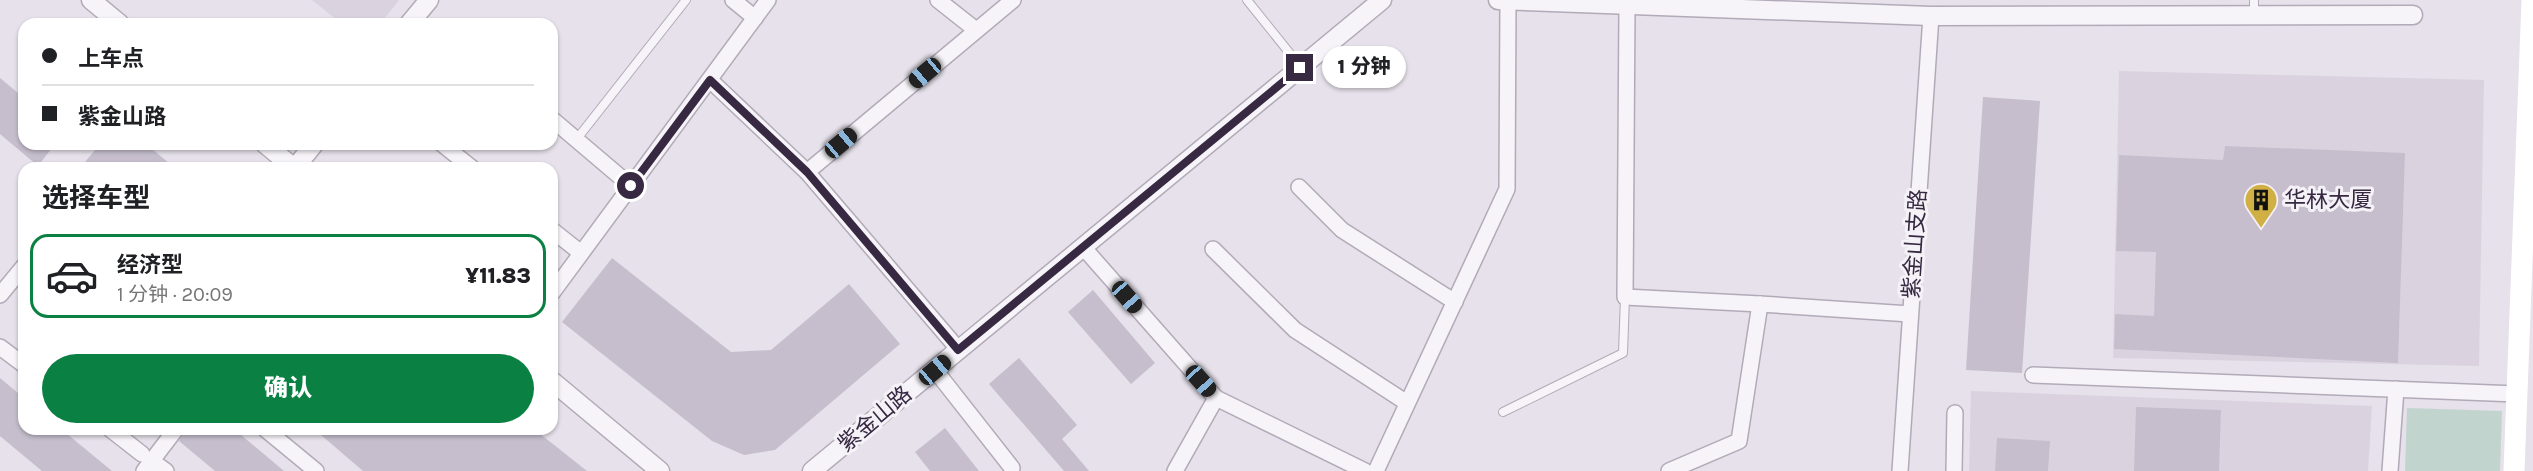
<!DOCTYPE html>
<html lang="zh">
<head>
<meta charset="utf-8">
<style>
	body { margin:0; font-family:Karla,"Noto Sans SC",sans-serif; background:#f6f6f6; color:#202124; height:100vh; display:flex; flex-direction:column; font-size:22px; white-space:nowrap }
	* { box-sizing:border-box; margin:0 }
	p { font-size:20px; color:#757577 }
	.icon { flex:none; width:33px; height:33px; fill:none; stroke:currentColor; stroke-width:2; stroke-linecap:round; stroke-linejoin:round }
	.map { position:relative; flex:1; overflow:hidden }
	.side { position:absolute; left:18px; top:162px; width:540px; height:273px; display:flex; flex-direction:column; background:#fff; border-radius:18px; box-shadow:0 2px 4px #0004 }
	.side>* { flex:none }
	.top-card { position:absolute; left:18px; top:18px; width:540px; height:132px; border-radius:18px; box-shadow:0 2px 4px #0004; display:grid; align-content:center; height:132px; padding:0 24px; background:#fff }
	.end { position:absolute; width:27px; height:27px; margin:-14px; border:8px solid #372942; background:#fff; box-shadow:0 0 0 3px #fff }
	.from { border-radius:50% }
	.bubble { position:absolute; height:42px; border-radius:21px; background:#fff; box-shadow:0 2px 4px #0004; font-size:20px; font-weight:800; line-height:42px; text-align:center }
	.car { position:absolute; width:18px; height:36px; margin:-18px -9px; border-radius:8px; box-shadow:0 0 4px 2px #0007; background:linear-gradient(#222 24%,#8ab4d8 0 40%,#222 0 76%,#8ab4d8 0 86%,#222 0) }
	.top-card b { display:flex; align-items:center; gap:21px; height:57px; font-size:22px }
	.top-card b+b { border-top:2px solid #e0e0e0 }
	.top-card i { width:15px; height:15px; background:#202124 }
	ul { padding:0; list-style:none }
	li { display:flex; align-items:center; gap:18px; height:84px; margin:0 12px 9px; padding:0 12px; border:3px solid transparent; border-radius:18px }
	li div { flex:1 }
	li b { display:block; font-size:22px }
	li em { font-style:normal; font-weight:800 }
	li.current { border-color:#0b8043 }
	li>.icon { width:54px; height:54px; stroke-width:1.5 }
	h2 { padding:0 24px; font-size:27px; line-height:72px }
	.action { display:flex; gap:12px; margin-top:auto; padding:12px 24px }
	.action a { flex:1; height:69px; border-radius:36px; background:#0b8043; color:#fff; font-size:24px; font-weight:800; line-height:69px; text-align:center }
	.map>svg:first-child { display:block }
	.built { fill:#dad3df }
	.green { fill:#c2d4ce }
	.building { fill:#c6becd }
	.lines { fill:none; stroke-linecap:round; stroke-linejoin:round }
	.service-casing { stroke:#b2aab8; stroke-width:10 }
	.minor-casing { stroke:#b2aab8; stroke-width:18 }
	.tertiary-casing { stroke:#b2aab8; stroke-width:21 }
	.service { stroke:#f6f4f8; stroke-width:8 }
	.minor { stroke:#f6f4f8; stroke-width:15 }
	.tertiary { stroke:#f6f4f8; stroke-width:18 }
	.secondary { stroke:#fff; stroke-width:21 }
	.route { stroke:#372942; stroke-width:8 }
	.labels { text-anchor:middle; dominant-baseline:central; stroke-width:6; stroke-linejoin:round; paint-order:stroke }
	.poi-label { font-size:22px; fill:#372942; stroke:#f4f1f7; text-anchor:start }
	.street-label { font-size:22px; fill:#372942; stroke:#f4f1f7 }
</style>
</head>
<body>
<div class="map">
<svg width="2533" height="471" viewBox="0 0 2533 471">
	<rect width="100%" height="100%" fill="#e6e1ea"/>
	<g class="built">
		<path d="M312,0H399L380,24H342Z"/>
		<path d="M2119,71L2484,80L2479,366L2113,358Z"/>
		<path d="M1971,391L2372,406L2368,471H1969Z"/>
	</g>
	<path class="green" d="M2407,408L2502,411L2500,471H2405Z"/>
	<g class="building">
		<path d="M0,78L24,98V144H55L38,166L0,134Z"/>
		<path d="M1983,97L2040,101L2022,373L1966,370Z"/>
		<path d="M100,144H146L175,168H80Z"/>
		<path d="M2225,146L2405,153L2398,363L2114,349L2115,314L2154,316L2156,252L2116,251L2119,155L2223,160Z"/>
		<path d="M612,258L731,352L771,350L849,284L900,344L775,450L744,455L712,441L562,322Z"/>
		<path d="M1093,290L1155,363L1131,384L1068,312Z"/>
		<path d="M1019,358L1077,425L1062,439L1089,471H1064L989,384Z"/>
		<path d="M0,378L24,398V429H61L112,471H42L0,436Z"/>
		<path d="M2136,407L2221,410L2219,471H2134Z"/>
		<path d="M945,428L979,471H930L915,452Z"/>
		<path d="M186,429H234L284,471H215L179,441Z"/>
		<path d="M314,429H534L587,471H363Z"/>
		<path d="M1997,438L2050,441L2048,471H1995Z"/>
	</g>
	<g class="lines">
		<g class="service-casing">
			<g id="service">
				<path d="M1247,0L1300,66"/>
				<path d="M2254,15V0"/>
				<path d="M576,140L686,0"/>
				<path d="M1503,412L1623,353L1625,297"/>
			</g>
		</g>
		<g class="minor-casing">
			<g id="minor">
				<path d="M733,0L755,18"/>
				<path d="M938,0L976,30"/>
				<path d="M1627,6L1625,297L1760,304"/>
				<path d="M710,80L807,172L959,350"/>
				<path d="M552,119L631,186"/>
				<path d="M442,144L472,168"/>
				<path d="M807,172L1013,0"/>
				<path d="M1299,187L1342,230L1455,302"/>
				<path d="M552,230L581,253"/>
				<path d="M1083,247L1216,398L1365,471"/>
				<path d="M1213,249L1295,330L1407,403"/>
				<path d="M552,293L768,0"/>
				<path d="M0,295L24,266"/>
				<path d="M0,347L24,365"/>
				<path d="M935,370L1012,468"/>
				<path d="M2033,375L2517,394"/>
				<path d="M110,429L142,454"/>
				<path d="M265,429L316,471"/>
				<path d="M152,461L166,471"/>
				<path d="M144,471L176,429"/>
				<path d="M1175,471L1216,398"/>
				<path d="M1376,471L1507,189L1508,0"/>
				<path d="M1669,471L1739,441L1760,304L1910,314"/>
				<path d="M1900,471L1931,16"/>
				<path d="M1954,471L1955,413"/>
				<path d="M2390,471L2396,389"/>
			</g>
		</g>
		<g class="tertiary-casing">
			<g id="tertiary">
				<path d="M91,0L120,24"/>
				<path d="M1498,0L1931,16L2413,15"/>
				<path d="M409,24L429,0"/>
				<path d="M265,144L294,168"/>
				<path d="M295,168L314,144"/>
				<path d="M552,381L660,471"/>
				<path d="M812,471L1382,0"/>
			</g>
		</g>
		<use href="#service" class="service"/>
		<use href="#minor" class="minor"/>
		<use href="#tertiary" class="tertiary"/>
		<path class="secondary" d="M2514,471L2532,0"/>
	</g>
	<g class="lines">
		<path class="route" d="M631,186L710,80L807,172L958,350L1300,68"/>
	</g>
	<defs>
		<g id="building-pin" transform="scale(1.725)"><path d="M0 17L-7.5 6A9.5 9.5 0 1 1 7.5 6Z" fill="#d0af45" stroke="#f4f1f7"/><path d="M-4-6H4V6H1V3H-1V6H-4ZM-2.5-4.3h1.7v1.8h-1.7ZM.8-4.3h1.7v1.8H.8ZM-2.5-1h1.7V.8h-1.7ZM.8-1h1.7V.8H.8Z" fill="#111"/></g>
	</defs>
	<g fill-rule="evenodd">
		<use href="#building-pin" x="2261" y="200"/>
	</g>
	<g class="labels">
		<g class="poi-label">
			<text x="2284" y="200">华林大厦</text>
		</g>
		<g class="street-label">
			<text transform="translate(1915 244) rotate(-86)">紫金山支路</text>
			<text transform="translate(875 419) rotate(-40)">紫金山路</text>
		</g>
	</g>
</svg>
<i class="end from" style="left:631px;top:186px"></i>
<i class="end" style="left:1300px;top:68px"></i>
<div class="bubble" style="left:1322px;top:46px;width:84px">1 分钟</div>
<i class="car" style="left:925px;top:73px;rotate:230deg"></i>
<i class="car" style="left:841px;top:143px;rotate:50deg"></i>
<i class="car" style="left:1127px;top:297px;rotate:139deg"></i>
<i class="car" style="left:935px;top:370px;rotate:50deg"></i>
<i class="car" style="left:1201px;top:381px;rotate:138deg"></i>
<div class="top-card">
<b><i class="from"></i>上车点</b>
<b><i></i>紫金山路</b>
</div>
<section class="side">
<h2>选择车型</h2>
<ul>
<li class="current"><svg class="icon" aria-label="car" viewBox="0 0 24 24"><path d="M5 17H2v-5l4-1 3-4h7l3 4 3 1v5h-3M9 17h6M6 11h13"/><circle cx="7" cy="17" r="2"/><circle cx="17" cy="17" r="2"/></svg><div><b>经济型</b><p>1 分钟 · 20:09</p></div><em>¥11.83</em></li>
</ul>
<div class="action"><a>确认</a></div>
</section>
</div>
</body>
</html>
